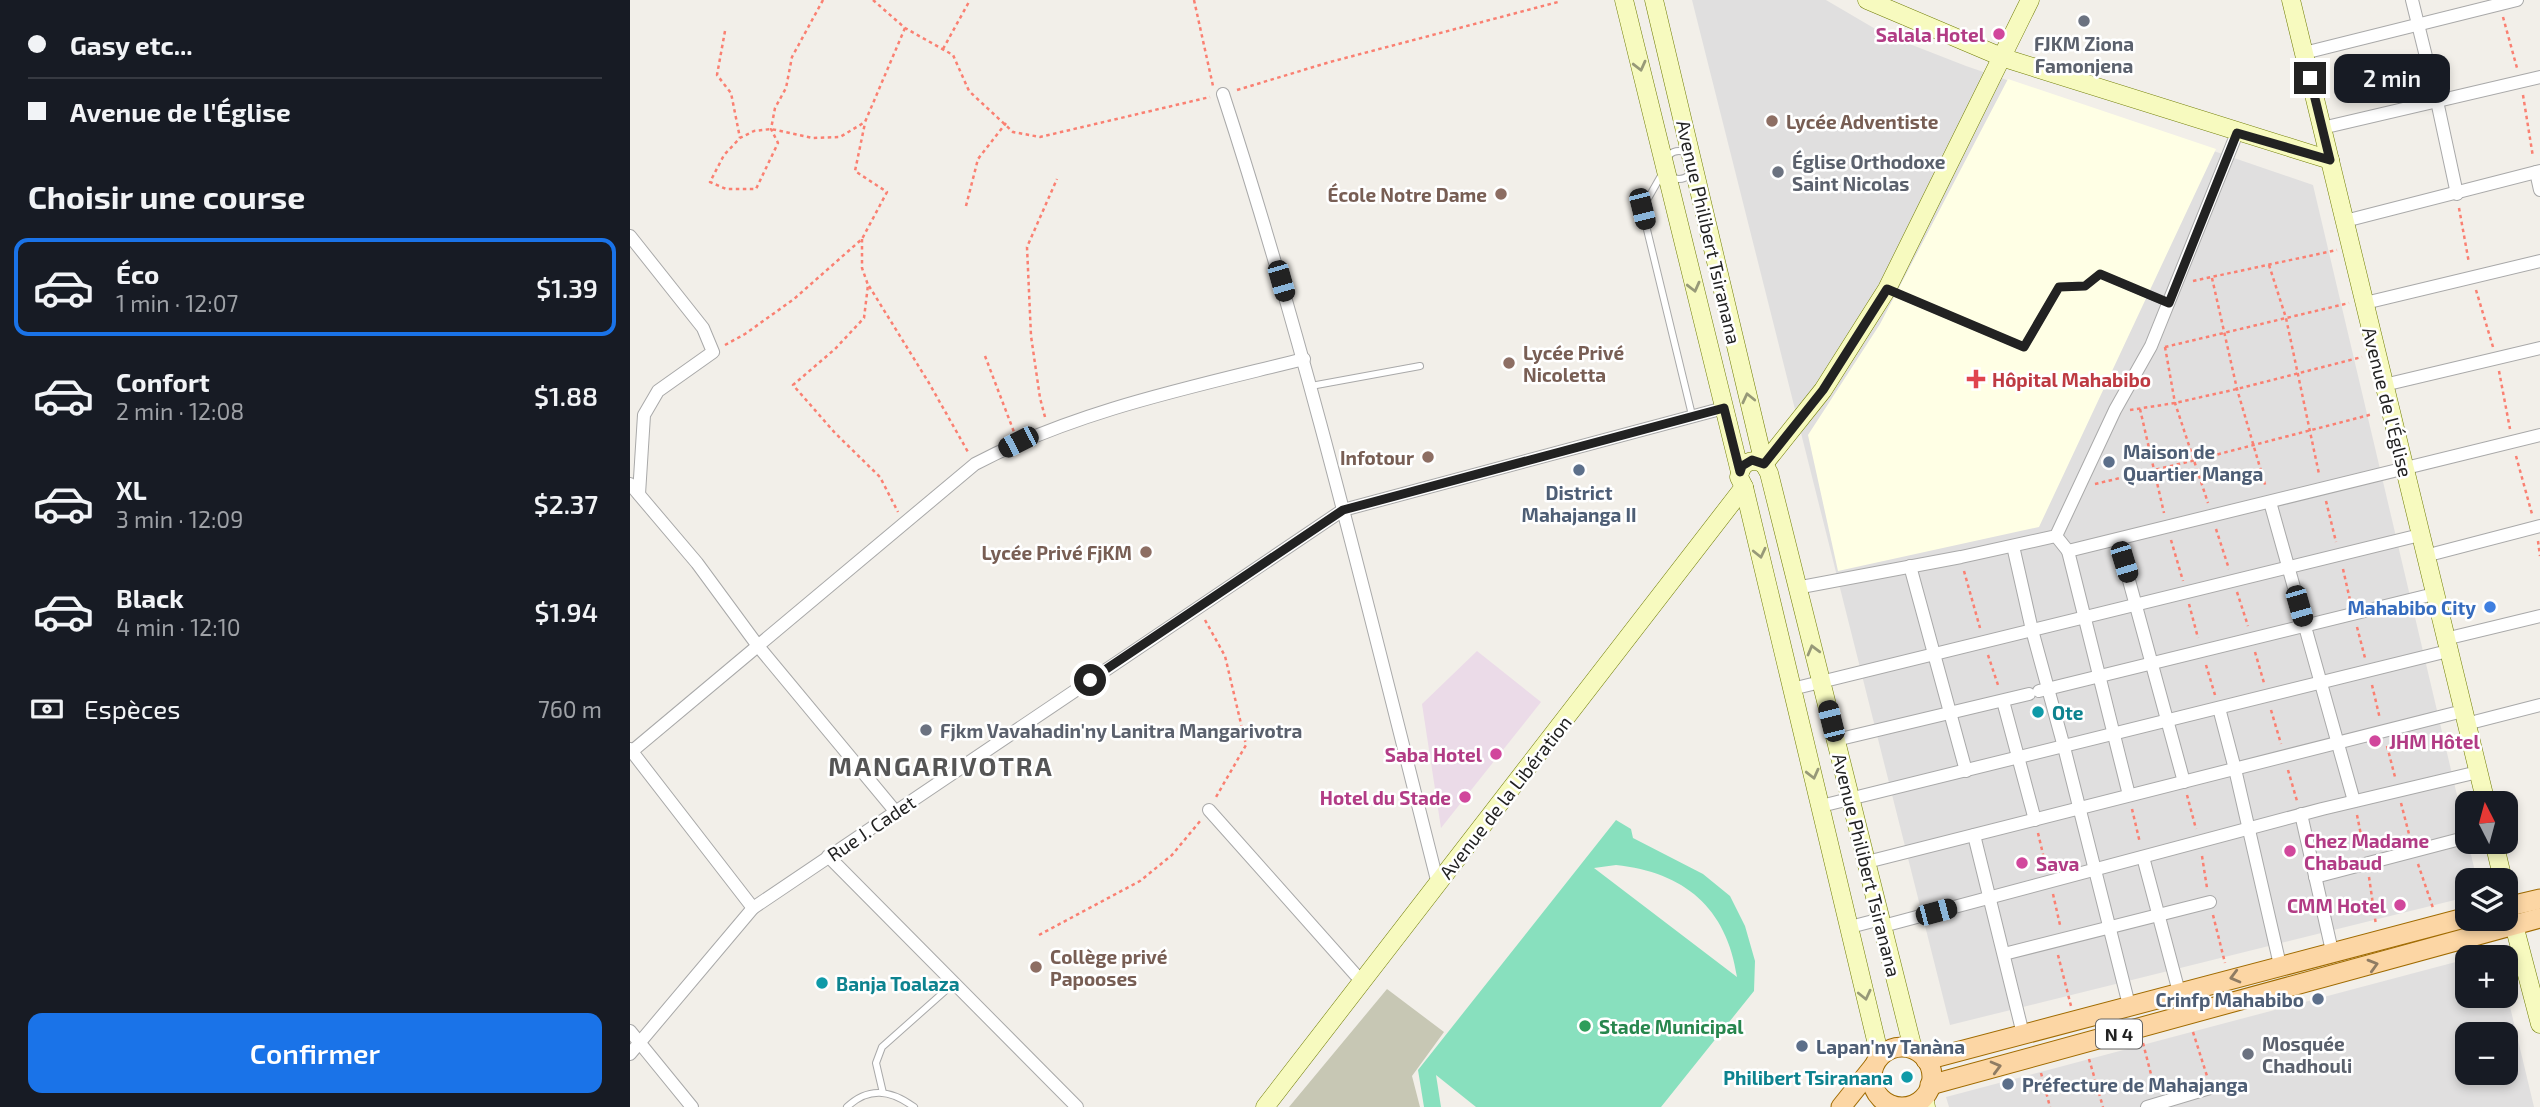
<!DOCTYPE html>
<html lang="fr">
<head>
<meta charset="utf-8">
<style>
	body { margin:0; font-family:"Exo 2",sans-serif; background:#20242c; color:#f1f3f6; height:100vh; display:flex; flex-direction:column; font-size:26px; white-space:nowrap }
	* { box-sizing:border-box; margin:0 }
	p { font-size:23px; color:#9ea1a6 }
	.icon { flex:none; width:38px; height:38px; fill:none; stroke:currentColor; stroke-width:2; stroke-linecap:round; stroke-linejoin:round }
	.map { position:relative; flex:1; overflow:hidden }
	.sheet { display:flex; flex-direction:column; background:#171b24; width:630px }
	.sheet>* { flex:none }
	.hud { display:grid; align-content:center; height:154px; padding:0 28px; background:#171b24 }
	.needle { width:46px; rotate:354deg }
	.controls { position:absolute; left:1825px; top:791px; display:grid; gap:14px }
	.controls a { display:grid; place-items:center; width:63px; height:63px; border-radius:14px; background:#171b24; box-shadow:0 4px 10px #0003; font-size:35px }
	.end { position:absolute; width:32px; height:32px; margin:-16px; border:9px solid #222; background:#fff; box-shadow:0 0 0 4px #fff }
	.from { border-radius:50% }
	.bubble { position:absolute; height:49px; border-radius:14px; background:#171b24; box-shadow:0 4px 10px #0003; font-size:23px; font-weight:600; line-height:49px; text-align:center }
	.car { position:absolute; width:21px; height:42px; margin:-21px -10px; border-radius:9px; box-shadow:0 0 5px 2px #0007; background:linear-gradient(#222 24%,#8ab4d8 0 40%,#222 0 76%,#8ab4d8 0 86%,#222 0) }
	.hud b { display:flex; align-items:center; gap:24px; height:66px; font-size:26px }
	.hud b+b { border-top:2px solid #363941 }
	.hud i { width:18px; height:18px; background:#f1f3f6 }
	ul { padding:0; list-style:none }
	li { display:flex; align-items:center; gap:21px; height:98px; margin:0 14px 10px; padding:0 14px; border:4px solid transparent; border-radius:14px }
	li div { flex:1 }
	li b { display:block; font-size:26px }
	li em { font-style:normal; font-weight:600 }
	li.current { border-color:#1a73e8 }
	li>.icon { width:63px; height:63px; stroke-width:1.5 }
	h2 { padding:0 28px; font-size:32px; line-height:84px }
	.pay { display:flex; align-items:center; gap:18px; height:77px; padding:0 28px; font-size:26px }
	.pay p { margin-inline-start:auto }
	.primary-button { display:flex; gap:14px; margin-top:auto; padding:14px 28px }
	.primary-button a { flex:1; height:80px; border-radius:14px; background:#1a73e8; color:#fff; font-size:28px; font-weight:600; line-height:80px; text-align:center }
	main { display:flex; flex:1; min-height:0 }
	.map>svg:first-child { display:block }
	.residential { fill:#e0dfdf; fill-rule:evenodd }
	.industrial { fill:#ebdbe8 }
	.education { fill:#ffffe5 }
	.construction { fill:#c7c7b4 }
	.pitch { fill:#88e0be; fill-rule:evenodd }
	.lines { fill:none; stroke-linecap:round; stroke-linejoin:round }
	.lane-casing { stroke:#a9a9a9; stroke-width:8 }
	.street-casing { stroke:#a9a9a9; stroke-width:14 }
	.secondary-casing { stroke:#707d05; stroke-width:19 }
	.primary-casing { stroke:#a06b00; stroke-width:21 }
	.path { stroke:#fa8072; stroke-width:2.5; stroke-dasharray:3.5 3.5; stroke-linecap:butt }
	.lane { stroke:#fff; stroke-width:6 }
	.street { stroke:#fff; stroke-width:12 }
	.secondary { stroke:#f7fabf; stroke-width:18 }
	.primary { stroke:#fcd6a4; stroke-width:19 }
	.oneway { stroke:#979978 }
	.oneway2 { stroke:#8f7c63 }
	.route { stroke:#222; stroke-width:9 }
	.worship-dot { fill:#6b7280; stroke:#fff; stroke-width:2.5 }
	.hotel-dot { fill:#d1479c; stroke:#fff; stroke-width:2.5 }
	.education-dot { fill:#8d6e63; stroke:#fff; stroke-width:2.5 }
	.health-dot { fill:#e0444e; stroke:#fff; stroke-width:2.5 }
	.service-dot { fill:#5c6f8a; stroke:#fff; stroke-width:2.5 }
	.shop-dot { fill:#3f7fe0; stroke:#fff; stroke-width:2.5 }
	.culture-dot { fill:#0f9aa8; stroke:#fff; stroke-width:2.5 }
	.leisure-dot { fill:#2e9e5b; stroke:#fff; stroke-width:2.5 }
	.labels { text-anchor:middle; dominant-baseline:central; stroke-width:5; stroke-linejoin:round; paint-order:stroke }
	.shield { fill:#fff; stroke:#646464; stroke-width:2 }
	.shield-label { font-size:18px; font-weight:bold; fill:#222 }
	.hotel-label { font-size:19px; font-weight:bold; fill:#b23c85; stroke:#fff; text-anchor:end }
	.worship-label { font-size:19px; font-weight:bold; fill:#5b616d; stroke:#fff; text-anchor:start }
	.education-label { font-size:19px; font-weight:bold; fill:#785e54; stroke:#fff; text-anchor:start }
	.street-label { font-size:19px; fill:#222; stroke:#fff }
	.health-label { font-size:19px; font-weight:bold; fill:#be3a42; stroke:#fff; text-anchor:start }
	.service-label { font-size:19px; font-weight:bold; fill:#4e5e75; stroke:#fff; text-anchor:start }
	.shop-label { font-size:19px; font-weight:bold; fill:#366cbe; stroke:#fff; text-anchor:end }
	.culture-label { font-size:19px; font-weight:bold; fill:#0d838f; stroke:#fff; text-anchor:start }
	.leisure-label { font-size:19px; font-weight:bold; fill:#27864d; stroke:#fff; text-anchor:start }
	.district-label { font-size:26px; font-weight:bold; letter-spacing:2px; fill:#555; stroke:#fff }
</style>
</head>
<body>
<main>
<section class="sheet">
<div class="hud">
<b><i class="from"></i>Gasy etc...</b>
<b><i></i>Avenue de l'Église</b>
</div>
<h2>Choisir une course</h2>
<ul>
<li class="current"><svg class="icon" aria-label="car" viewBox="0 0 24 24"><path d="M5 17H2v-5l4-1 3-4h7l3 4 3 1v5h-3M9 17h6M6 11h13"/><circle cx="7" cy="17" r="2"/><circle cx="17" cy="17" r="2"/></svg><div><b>Éco</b><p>1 min · 12:07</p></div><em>$1.39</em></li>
<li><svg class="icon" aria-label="car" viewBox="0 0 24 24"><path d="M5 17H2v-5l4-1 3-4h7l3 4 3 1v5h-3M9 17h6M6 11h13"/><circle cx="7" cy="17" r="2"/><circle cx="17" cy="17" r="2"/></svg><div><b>Confort</b><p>2 min · 12:08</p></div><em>$1.88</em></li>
<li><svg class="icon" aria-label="car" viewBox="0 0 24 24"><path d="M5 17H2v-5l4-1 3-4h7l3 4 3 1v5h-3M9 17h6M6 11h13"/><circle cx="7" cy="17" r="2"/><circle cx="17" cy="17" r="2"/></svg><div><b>XL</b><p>3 min · 12:09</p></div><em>$2.37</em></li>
<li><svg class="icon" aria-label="car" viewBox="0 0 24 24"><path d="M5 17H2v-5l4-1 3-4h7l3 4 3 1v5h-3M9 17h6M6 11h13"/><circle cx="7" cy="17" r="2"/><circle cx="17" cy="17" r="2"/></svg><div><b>Black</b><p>4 min · 12:10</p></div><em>$1.94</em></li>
</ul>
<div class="pay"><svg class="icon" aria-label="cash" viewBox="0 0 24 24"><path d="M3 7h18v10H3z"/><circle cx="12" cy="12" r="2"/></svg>Espèces<p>760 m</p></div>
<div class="primary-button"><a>Confirmer</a></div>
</section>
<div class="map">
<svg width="1910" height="1107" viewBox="0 0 1910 1107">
	<rect width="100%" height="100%" fill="#f2efe9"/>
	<g class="residential">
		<path d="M1062,0H1196L1254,34L1336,66L1683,185L1847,880H1838L1837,897L1320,1025Z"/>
		<path d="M1837,959L1838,996H1876V990L1904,1107H1319L1316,1097ZM1838,1034H1876V1073H1838Z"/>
	</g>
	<path class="industrial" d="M847,651L911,702L811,828L792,704Z"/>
	<path class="education" d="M1378,79L1586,149L1409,527L1208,571L1178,435L1250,324Z"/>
	<path class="construction" d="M757,989L814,1032L782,1076L790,1107H659Z"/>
	<path class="pitch" d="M986,820L1001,829L1003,838L1073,874L1100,896L1115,926L1125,961L1124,991L1031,1107H846L806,1075L811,1107H794L788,1070ZM986,865C1054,872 1097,908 1107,977L964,868Z"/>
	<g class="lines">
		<g class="lane-casing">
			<g id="lane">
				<circle cx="1049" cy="165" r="14"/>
				<path d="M1032,174L1012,209L1062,415"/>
				<path d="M1259,290L1394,347L1429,287L1455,286L1470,274L1538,303"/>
				<path d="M681,386L790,366"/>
				<path d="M253,1093L246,1063L252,1047L324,983"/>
				<path d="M217,1107C239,1086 261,1090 284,1107"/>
			</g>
		</g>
		<g class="street-casing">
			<g id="street">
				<path d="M1782,0L1807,101L1827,194"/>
				<path d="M1674,53L1887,0"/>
				<path d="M593,94C678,354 741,620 808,884"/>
				<path d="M1692,128L1910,77"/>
				<path d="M1906,172L1910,190"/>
				<path d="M1715,221L1910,171"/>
				<path d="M0,236L73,328L83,352L28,391L14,415L9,494"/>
				<path d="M1735,303L1910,261"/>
				<path d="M1754,385L1910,348"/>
				<path d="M0,484L67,563L128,646L265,811"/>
				<path d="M1640,502L1724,801"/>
				<path d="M1426,536L1438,551L1910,435"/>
				<path d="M1488,540L1554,782"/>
				<path d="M1383,546L1402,630L1434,747L1499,1005"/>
				<path d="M1438,551L1499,795"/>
				<path d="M1795,556L1910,526"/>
				<path d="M1280,566L1336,771"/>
				<path d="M1166,588L1331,557L1426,536L1485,410L1521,346L1607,133"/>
				<path d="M1815,639L1910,616"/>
				<path d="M1162,689L1790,535"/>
				<path d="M1409,691L1804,594"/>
				<path d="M1373,701L1405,820"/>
				<path d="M1589,708L1605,769L1650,965"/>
				<path d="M1836,724L1910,705"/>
				<path d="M1206,740L1399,694"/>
				<path d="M0,749L123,908"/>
				<path d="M0,753L345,464C448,410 562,387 674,359"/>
				<path d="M1191,806L1818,651"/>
				<path d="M579,810L732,982"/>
				<path d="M1671,814L1702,951"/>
				<path d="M1344,835L1393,1034"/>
				<path d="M198,856L447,1107"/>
				<path d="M1513,857L1549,992"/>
				<path d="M1237,862L1833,711"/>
				<path d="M1685,877L1838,837"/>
				<path d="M1253,926L1692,809L1848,772"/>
				<path d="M1220,927L1251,919"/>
				<path d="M1374,954L1580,902"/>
				<path d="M0,1031L62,1107"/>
				<path d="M0,1054L123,908L713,510L1094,408"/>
				<path d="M1517,1107L1580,1088"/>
			</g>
		</g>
		<g class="secondary-casing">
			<g id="secondary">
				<path d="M994,0L1110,472"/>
				<path d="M1024,0L1134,464L1139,473L1283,1049"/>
				<path d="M1237,0L1374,58L1700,160"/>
				<path d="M1661,0L1856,803"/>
				<path d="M1134,464C1121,457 1111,463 1109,477L1114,487L1250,1057"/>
				<path d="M1134,464L1193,390L1257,289L1400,0"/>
				<path d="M1864,842L1873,880"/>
				<path d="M1884,925L1910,1024"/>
				<path d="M1294,1097L1296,1107"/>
				<path d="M1262,1105V1107"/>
				<path d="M635,1107L1114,487"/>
			</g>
		</g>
		<g class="primary-casing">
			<g id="primary">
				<path d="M1876,907L1910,899"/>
				<circle cx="1272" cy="1077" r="30"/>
				<path d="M1296,1060L1838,917"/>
				<path d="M1300,1085L1910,918"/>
				<path d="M1211,1107L1243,1067"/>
			</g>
		</g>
		<g class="path">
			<path d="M193,0L162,57L156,88L145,108L141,129L148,143L126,189H96L80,182L94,155L110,138L124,131L141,129L183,138L210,137L235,122L275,28"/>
			<path d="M243,0L275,28L323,55L339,91L383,132L410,137L580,97"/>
			<path d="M564,0L583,86"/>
			<path d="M1873,17L1887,68"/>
			<path d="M95,31L87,75L101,93L110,138"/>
			<path d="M313,49L340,0"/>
			<path d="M607,90L700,62L928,2"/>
			<path d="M1893,95L1903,157"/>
			<path d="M336,206L348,159L376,123"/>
			<path d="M1829,208L1839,263"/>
			<path d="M232,239V268L238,285L234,318L205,349L163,385L205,433L250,477L268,512"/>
			<path d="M1639,265L1656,318L1689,474"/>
			<path d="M1582,278L1607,389L1636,488"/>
			<path d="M1563,281L1707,250"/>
			<path d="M239,286L299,383L338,452"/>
			<path d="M1846,290L1863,347"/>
			<path d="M95,345L115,334L164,299L232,239L257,192L225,171L235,123"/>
			<path d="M1535,347L1545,403L1578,503"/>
			<path d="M1535,347L1719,303"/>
			<path d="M355,356L384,432"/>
			<path d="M1869,371L1880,429"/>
			<path d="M1510,409L1534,513"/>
			<path d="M1500,410L1545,403L1607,389L1732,357"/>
			<path d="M415,417L410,398L401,336L397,247L427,179"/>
			<path d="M1886,456L1902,514"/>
			<path d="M1465,484L1566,460L1743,414"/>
			<path d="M1696,501L1706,542"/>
			<path d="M1586,529L1599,569"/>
			<path d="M1541,540L1553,581"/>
			<path d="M1908,541L1910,556"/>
			<path d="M1713,569L1720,600"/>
			<path d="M1334,571L1350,628"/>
			<path d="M1607,592L1618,626"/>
			<path d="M1559,604L1568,638"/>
			<path d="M575,620L595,656L616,745L586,797"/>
			<path d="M1727,627L1735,658"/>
			<path d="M1625,652L1634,683"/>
			<path d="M1358,655L1369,688"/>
			<path d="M1576,665L1585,695"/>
			<path d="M1742,685L1750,719"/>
			<path d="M1641,710L1651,744"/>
			<path d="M1757,746L1765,777"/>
			<path d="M1658,770L1667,801"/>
			<path d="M1557,795L1566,829"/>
			<path d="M1771,803L1780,838"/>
			<path d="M1502,809L1510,843"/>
			<path d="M1727,815L1734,850"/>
			<path d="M1408,833L1416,867"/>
			<path d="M1572,856L1577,888"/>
			<path d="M1788,864L1803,908"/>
			<path d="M1739,877L1746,925"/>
			<path d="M1423,894L1430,925"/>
			<path d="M1583,915L1595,963"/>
			<path d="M409,935L510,881L542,855L571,820"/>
			<path d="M1428,955L1441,1006"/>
			<path d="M1563,1032L1577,1076"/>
			<path d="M1513,1043L1525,1090"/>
			<path d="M1459,1059L1473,1107"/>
			<path d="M1411,1073L1420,1107"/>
		</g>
		<use href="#lane" class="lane"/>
		<use href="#street" class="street"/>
		<use href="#secondary" class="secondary"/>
		<use href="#primary" class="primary"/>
	</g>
	<defs><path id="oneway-chevron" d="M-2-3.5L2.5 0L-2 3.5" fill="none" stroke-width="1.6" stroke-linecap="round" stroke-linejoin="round" transform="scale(1.75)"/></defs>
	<g class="oneway">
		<use href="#oneway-chevron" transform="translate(1010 66) rotate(76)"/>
		<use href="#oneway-chevron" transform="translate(1064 287) rotate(76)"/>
		<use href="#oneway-chevron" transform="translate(1118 398) rotate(-103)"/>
		<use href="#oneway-chevron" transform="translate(1130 553) rotate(77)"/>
		<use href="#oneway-chevron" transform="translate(1183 650) rotate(-105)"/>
		<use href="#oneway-chevron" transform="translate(1183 774) rotate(76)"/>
		<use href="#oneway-chevron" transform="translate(1235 995) rotate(77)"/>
	</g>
	<g class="oneway2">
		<use href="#oneway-chevron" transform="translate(1743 965) rotate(-16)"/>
		<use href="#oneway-chevron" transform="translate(1605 977) rotate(165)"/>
		<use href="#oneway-chevron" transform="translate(1366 1067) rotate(-15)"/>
	</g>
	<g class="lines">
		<path class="route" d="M460,680L713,510L1094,408L1110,472L1112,466L1122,460L1134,464L1193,390L1257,289L1394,347L1429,287L1455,286L1470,274L1539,303L1607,133L1700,160L1680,78"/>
	</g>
	<g class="worship-dot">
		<circle cx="1454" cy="21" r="7"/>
		<circle cx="1148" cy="172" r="7"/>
		<circle cx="296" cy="730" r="7"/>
		<circle cx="1618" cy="1054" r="7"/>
	</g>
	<g class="hotel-dot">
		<circle cx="1369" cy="34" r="7"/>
		<circle cx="1745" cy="741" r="7"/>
		<circle cx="866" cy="754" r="7"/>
		<circle cx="835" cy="797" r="7"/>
		<circle cx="1660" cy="851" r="7"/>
		<circle cx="1392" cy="863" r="7"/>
		<circle cx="1770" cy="905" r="7"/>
	</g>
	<g class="education-dot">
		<circle cx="1142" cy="121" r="7"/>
		<circle cx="871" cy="194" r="7"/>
		<circle cx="879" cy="363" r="7"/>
		<circle cx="798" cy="457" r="7"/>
		<circle cx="516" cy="552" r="7"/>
		<circle cx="406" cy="967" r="7"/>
	</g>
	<path class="health-dot" d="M1342.5 368.5h7v7h7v7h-7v7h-7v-7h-7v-7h7z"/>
	<g class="service-dot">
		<circle cx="1479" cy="462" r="7"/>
		<circle cx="949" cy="470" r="7"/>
		<circle cx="1688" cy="999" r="7"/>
		<circle cx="1172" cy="1046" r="7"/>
		<circle cx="1378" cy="1084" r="7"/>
	</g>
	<circle class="shop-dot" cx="1860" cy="607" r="7"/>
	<g class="culture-dot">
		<circle cx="1408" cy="712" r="7"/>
		<circle cx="192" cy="983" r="7"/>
		<circle cx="1277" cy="1077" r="7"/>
	</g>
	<circle class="leisure-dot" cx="955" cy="1026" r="7"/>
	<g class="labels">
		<rect class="shield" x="1466" y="1019.5" width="46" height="29" rx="5"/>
		<g class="shield-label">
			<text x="1489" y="1034">N 4</text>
		</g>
		<g class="hotel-label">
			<text x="1355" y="34">Salala Hotel</text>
			<text x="1759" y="741" text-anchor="start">JHM Hôtel</text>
			<text x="852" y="754">Saba Hotel</text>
			<text x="821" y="797">Hotel du Stade</text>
			<text x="1674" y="840" text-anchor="start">Chez Madame<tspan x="1674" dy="22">Chabaud</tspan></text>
			<text x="1406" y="863" text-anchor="start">Sava</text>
			<text x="1756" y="905">CMM Hotel</text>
		</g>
		<g class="worship-label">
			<text x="1454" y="43" text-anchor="middle">FJKM Ziona<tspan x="1454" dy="22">Famonjena</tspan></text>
			<text x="1162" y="161">Église Orthodoxe<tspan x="1162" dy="22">Saint Nicolas</tspan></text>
			<text x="310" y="730">Fjkm Vavahadin'ny Lanitra Mangarivotra</text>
			<text x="1632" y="1043">Mosquée<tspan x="1632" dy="22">Chadhouli</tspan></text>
		</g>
		<g class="education-label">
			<text x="1156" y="121">Lycée Adventiste</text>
			<text x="857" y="194" text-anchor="end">École Notre Dame</text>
			<text x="893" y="352">Lycée Privé<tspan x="893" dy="22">Nicoletta</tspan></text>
			<text x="784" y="457" text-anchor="end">Infotour</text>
			<text x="502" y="552" text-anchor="end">Lycée Privé FjKM</text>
			<text x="420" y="956">Collège privé<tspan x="420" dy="22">Papooses</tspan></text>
		</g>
		<g class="street-label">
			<text transform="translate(1079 232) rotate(77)">Avenue Philibert Tsiranana</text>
			<text transform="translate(1758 402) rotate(76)">Avenue de l'Église</text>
			<text transform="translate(875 797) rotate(-52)">Avenue de la Libération</text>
			<text transform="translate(241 828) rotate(-34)">Rue J. Cadet</text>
			<text transform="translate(1237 865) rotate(76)">Avenue Philibert Tsiranana</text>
		</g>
		<g class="health-label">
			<text x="1362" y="379">Hôpital Mahabibo</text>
		</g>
		<g class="service-label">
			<text x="1493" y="451">Maison de<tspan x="1493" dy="22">Quartier Manga</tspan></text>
			<text x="949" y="492" text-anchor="middle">District<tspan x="949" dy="22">Mahajanga II</tspan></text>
			<text x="1674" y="999" text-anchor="end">Crinfp Mahabibo</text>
			<text x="1186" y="1046">Lapan'ny Tanàna</text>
			<text x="1392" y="1084">Préfecture de Mahajanga</text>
		</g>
		<g class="shop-label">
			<text x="1846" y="607">Mahabibo City</text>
		</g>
		<g class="culture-label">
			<text x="1422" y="712">Ote</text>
			<text x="206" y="983">Banja Toalaza</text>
			<text x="1263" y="1077" text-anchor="end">Philibert Tsiranana</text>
		</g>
		<g class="leisure-label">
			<text x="969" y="1026">Stade Municipal</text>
		</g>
		<g class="district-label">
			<text x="311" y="765">MANGARIVOTRA</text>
		</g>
	</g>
</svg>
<div class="controls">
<a><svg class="needle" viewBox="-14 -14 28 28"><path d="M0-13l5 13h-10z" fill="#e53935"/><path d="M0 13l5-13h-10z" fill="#9ea1a6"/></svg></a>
<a><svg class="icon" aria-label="layers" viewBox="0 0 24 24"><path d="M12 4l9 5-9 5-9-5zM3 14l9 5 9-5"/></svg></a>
<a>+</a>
<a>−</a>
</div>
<i class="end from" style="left:460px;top:680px"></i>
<i class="end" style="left:1680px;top:78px"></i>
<div class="bubble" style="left:1704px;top:54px;width:116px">2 min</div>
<i class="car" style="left:1012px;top:209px;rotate:166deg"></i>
<i class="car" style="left:651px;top:281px;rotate:164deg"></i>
<i class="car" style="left:388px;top:442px;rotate:243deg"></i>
<i class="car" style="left:1494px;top:562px;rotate:163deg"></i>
<i class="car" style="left:1669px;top:606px;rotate:164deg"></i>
<i class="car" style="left:1201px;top:721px;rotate:346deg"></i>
<i class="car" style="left:1306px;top:912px;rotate:75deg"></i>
</div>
</main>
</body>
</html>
